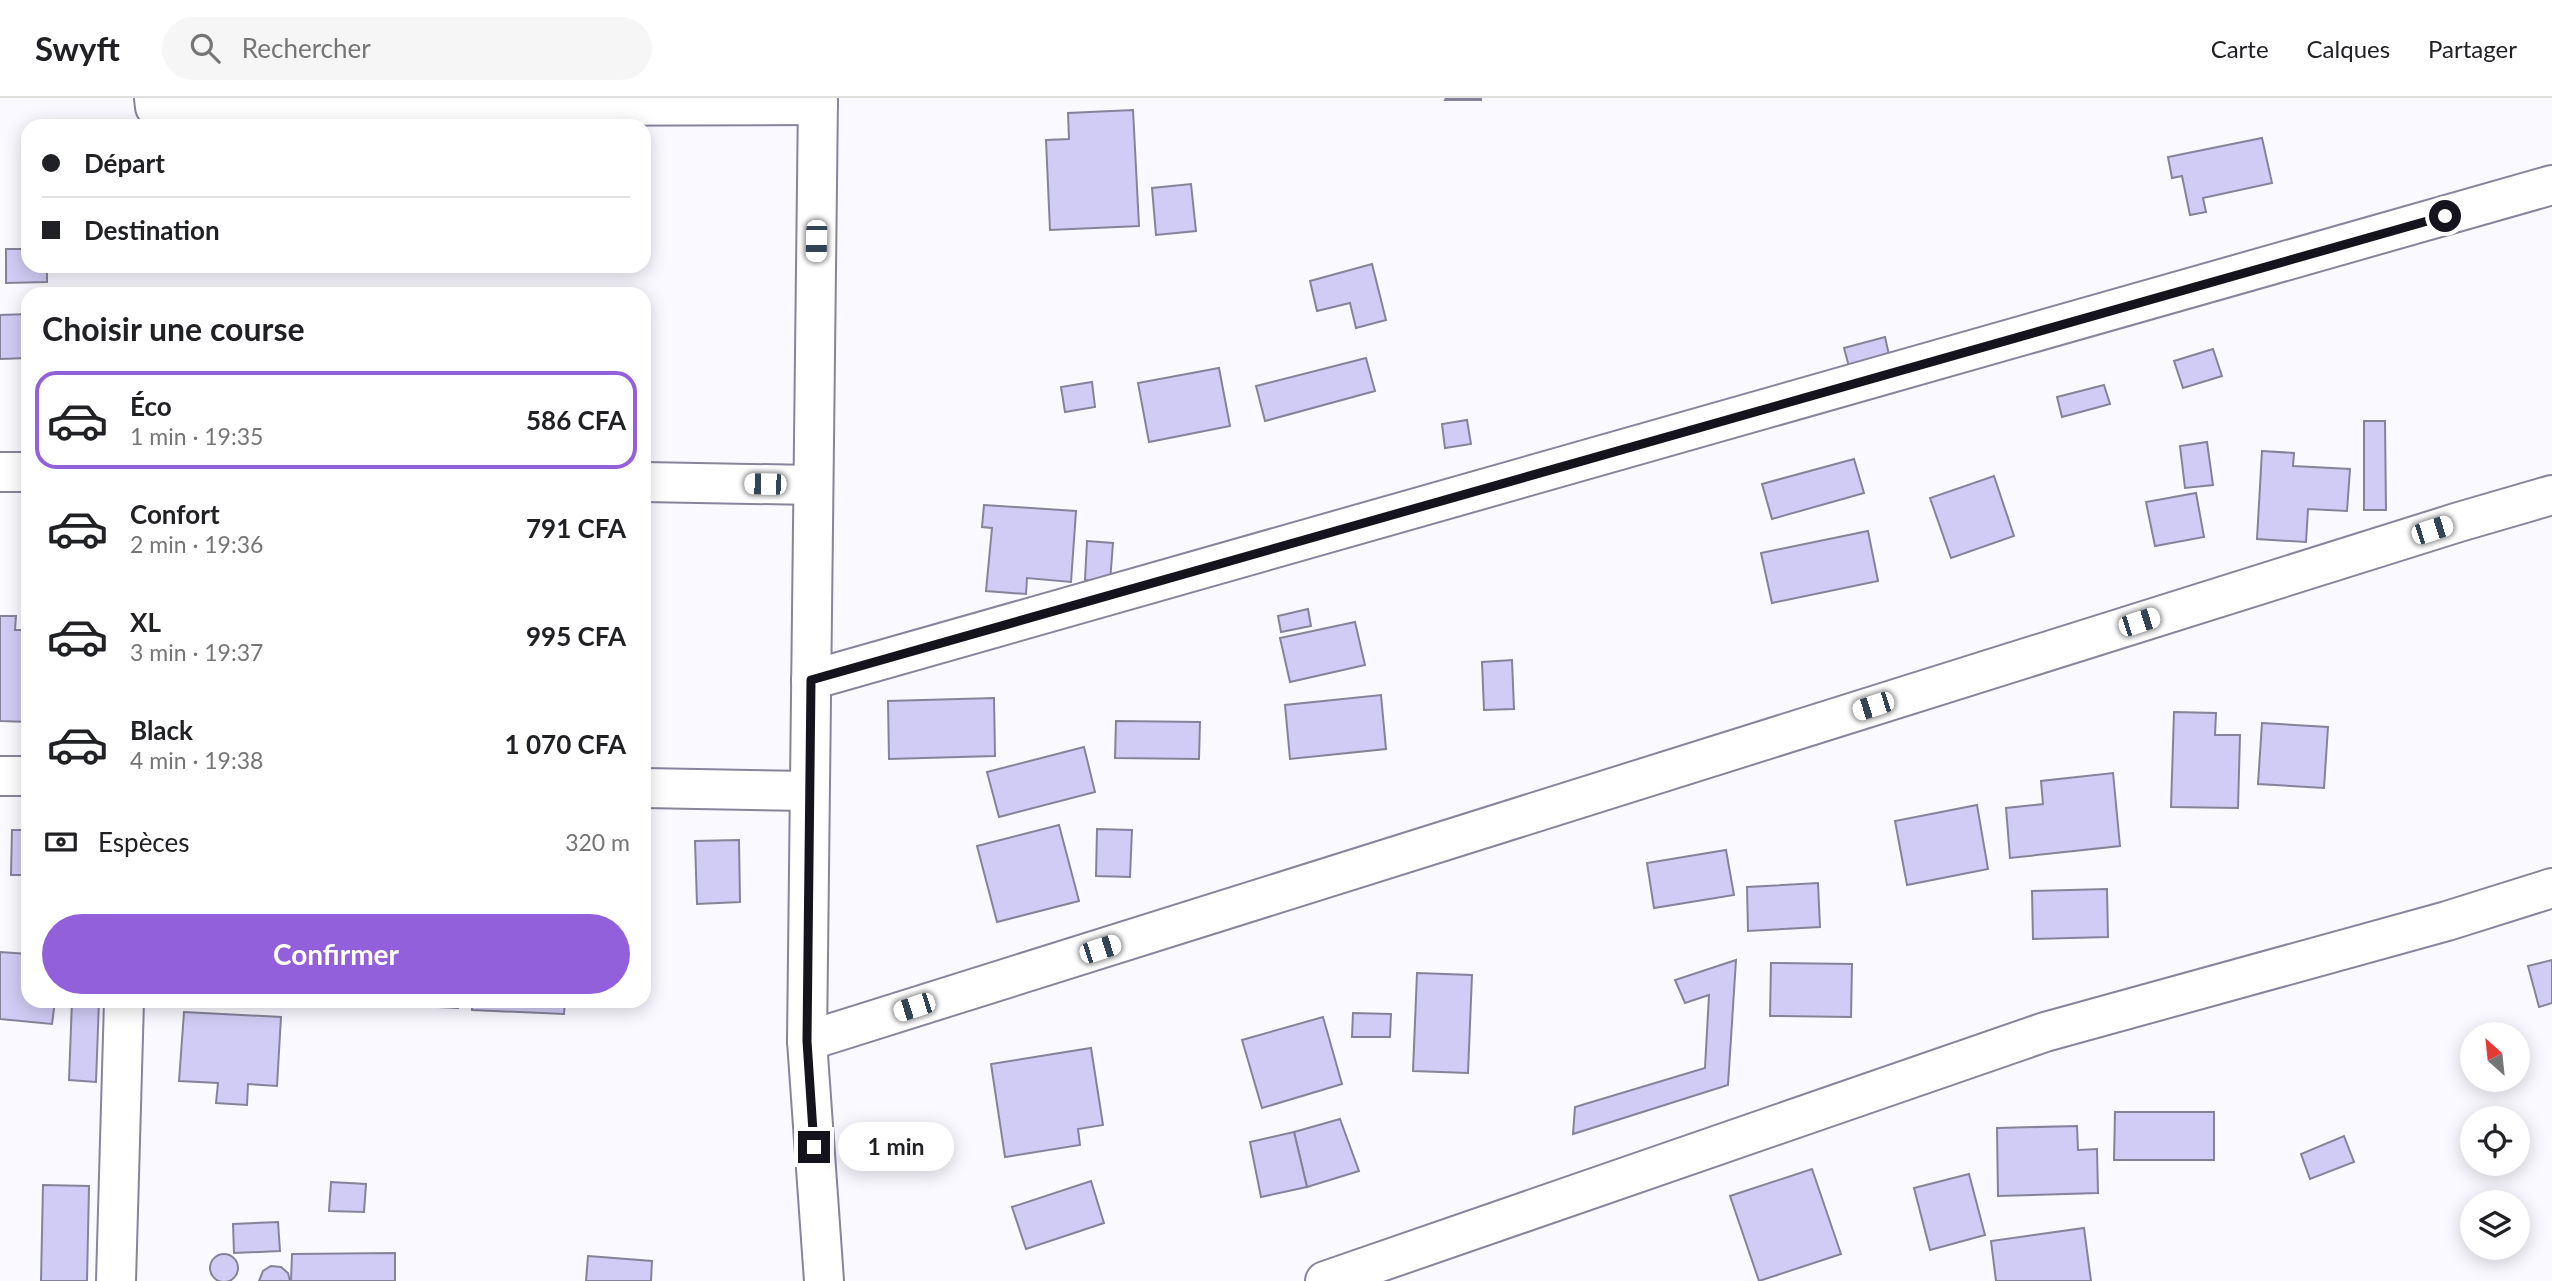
<!DOCTYPE html>
<html lang="fr">
<head>
<meta charset="utf-8">
<style>
	body { margin:0; font-family:Lato,sans-serif; background:#f6f6f6; color:#202124; height:100vh; display:flex; flex-direction:column; font-size:26px; white-space:nowrap }
	* { box-sizing:border-box; margin:0 }
	p { font-size:23px; color:#757577 }
	.icon { flex:none; width:38px; height:38px; fill:none; stroke:currentColor; stroke-width:2; stroke-linecap:round; stroke-linejoin:round }
	.map { position:relative; flex:1; overflow:hidden }
	.panel { position:absolute; left:21px; top:189px; width:630px; height:721px; display:flex; flex-direction:column; background:#fff; border-radius:21px; box-shadow:0 4px 18px #0003 }
	.panel>* { flex:none }
	.hud { position:absolute; left:21px; top:21px; width:630px; height:154px; border-radius:21px; box-shadow:0 4px 18px #0003; display:grid; align-content:center; height:154px; padding:0 21px; background:#fff }
	.needle { width:46px; rotate:333deg }
	.fabs { position:absolute; left:2460px; top:924px; display:grid; gap:14px }
	.fabs a { display:grid; place-items:center; width:70px; height:70px; border-radius:50%; background:#fff; box-shadow:0 4px 18px #0003; font-size:35px }
	.end { position:absolute; width:32px; height:32px; margin:-16px; border:9px solid #15141d; background:#fff; box-shadow:0 0 0 4px #fff }
	.from { border-radius:50% }
	.bubble { position:absolute; height:49px; border-radius:24px; background:#fff; box-shadow:0 4px 18px #0003; font-size:23px; font-weight:700; line-height:49px; text-align:center }
	.car { position:absolute; width:21px; height:42px; margin:-21px -10px; border-radius:9px; box-shadow:0 0 5px 2px #0007; background:linear-gradient(#fff 24%,#345 0 40%,#fff 0 76%,#345 0 86%,#fff 0) }
	.hud b { display:flex; align-items:center; gap:24px; height:66px; font-size:26px }
	.hud b+b { border-top:2px solid #e0e0e0 }
	.hud i { width:18px; height:18px; background:#202124 }
	ul { padding:0; list-style:none }
	li { display:flex; align-items:center; gap:21px; height:98px; margin:0 14px 10px; padding:0 7px; border:4px solid transparent; border-radius:21px }
	li div { flex:1 }
	li b { display:block; font-size:26px }
	li em { font-style:normal; font-weight:700 }
	li.current { border-color:#9260da }
	li>.icon { width:63px; height:63px; stroke-width:1.5 }
	h2 { padding:0 21px; font-size:32px; line-height:84px }
	.pay { display:flex; align-items:center; gap:18px; height:77px; padding:0 21px; font-size:26px }
	.pay p { margin-inline-start:auto }
	.cta { display:flex; gap:14px; margin-top:auto; padding:14px 21px }
	.cta a { flex:1; height:80px; border-radius:42px; background:#9260da; color:#fff; font-size:28px; font-weight:700; line-height:80px; text-align:center }
	header { display:flex; align-items:center; gap:42px; box-sizing:border-box; height:98px; padding:0 35px; background:#fff; border-bottom:2px solid #e0e0e0 }
	header strong { font-size:33px }
	nav { display:flex; gap:38px; margin-inline-start:auto; font-size:24px }
	.search { width:490px; height:63px; background:#f6f6f6; display:flex; align-items:center; gap:18px; box-sizing:border-box; padding:0 24px; border-radius:38px; color:#757577; font-size:26px }
	.map>svg:first-child { display:block }
	.building { fill:#d1ccf5; stroke:#85839a; stroke-width:2 }
	.lines { fill:none; stroke-linecap:round; stroke-linejoin:round }
	.minor-casing { stroke:#87849c; stroke-width:42 }
	.minor { stroke:#fff; stroke-width:38 }
	.route { stroke:#15141d; stroke-width:9 }
</style>
</head>
<body>
<header>
<strong>Swyft</strong>
<div class="search"><svg class="icon" aria-label="search" viewBox="0 0 24 24"><circle cx="10" cy="10" r="6"/><path d="M15 15l6 6"/></svg>Rechercher</div>
<nav><a>Carte</a><a>Calques</a><a>Partager</a></nav>
</header>
<div class="map">
<svg width="2552" height="1183" viewBox="0 0 2552 1183">
	<rect width="100%" height="100%" fill="#faf9ff"/>
	<g class="building">
		<path d="M1446,0H1481V2H1445Z"/>
		<path d="M1133,12L1139,128L1050,132L1046,42L1069,41L1068,15Z"/>
		<path d="M2262,40L2272,85L2203,100L2206,114L2190,117L2182,78L2172,80L2168,59Z"/>
		<path d="M1191,86L1196,133L1156,137L1152,90Z"/>
		<path d="M24,109H28V146H23Z"/>
		<path d="M6,151H28V168H47V184L6,185Z"/>
		<path d="M1372,166L1386,222L1356,230L1350,205L1317,213L1310,183Z"/>
		<path d="M28,216V260L0,261V217Z"/>
		<path d="M1885,239L1892,270L1852,280L1844,250Z"/>
		<path d="M2213,251L2222,278L2183,290L2174,263Z"/>
		<path d="M1366,260L1375,293L1265,323L1256,288Z"/>
		<path d="M1219,270L1230,328L1149,344L1138,285Z"/>
		<path d="M1092,284L1095,309L1065,314L1061,289Z"/>
		<path d="M2104,287L2110,306L2062,319L2057,299Z"/>
		<path d="M1467,322L1471,346L1445,350L1442,326Z"/>
		<path d="M2364,323H2385L2386,412H2364Z"/>
		<path d="M2207,344L2213,387L2185,390L2180,348Z"/>
		<path d="M2262,353L2294,355L2293,368L2350,371L2347,413L2308,411L2306,444L2257,441Z"/>
		<path d="M1854,361L1864,395L1772,421L1762,386Z"/>
		<path d="M1994,378L2014,438L1951,460L1930,400Z"/>
		<path d="M2196,395L2204,439L2155,448L2146,404Z"/>
		<path d="M984,407L1076,413L1071,484L1027,480L1026,496L986,493L992,430L982,429Z"/>
		<path d="M1868,433L1878,483L1772,505L1761,455Z"/>
		<path d="M1087,443L1113,445L1110,484L1085,482Z"/>
		<path d="M1308,511L1311,528L1281,534L1278,518Z"/>
		<path d="M0,518H16L15,532H28V624L0,623Z"/>
		<path d="M1355,524L1365,567L1290,584L1280,540Z"/>
		<path d="M1512,562L1514,611L1484,612L1482,564Z"/>
		<path d="M1381,597L1386,651L1290,661L1285,607Z"/>
		<path d="M994,600L995,658L889,661L888,603Z"/>
		<path d="M2174,614L2216,615L2215,637H2240L2238,710L2171,709Z"/>
		<path d="M1116,623L1200,624L1199,661L1115,660Z"/>
		<path d="M2262,625L2328,629L2324,690L2258,686Z"/>
		<path d="M1084,649L1095,694L999,719L987,674Z"/>
		<path d="M2113,675L2120,748L2010,760L2006,710L2043,706L2041,683Z"/>
		<path d="M1977,707L1988,771L1907,787L1895,723Z"/>
		<path d="M1059,727L1079,803L997,824L977,748Z"/>
		<path d="M1097,731L1132,732L1130,779L1096,778Z"/>
		<path d="M12,732H28V777H11Z"/>
		<path d="M739,742L740,804L697,806L695,743Z"/>
		<path d="M1726,752L1734,797L1654,810L1647,765Z"/>
		<path d="M1818,785L1820,829L1748,833L1747,789Z"/>
		<path d="M2107,791L2108,839L2033,841L2032,793Z"/>
		<path d="M0,854L28,856V903H55L52,926L0,921Z"/>
		<path d="M1736,862L1728,987L1573,1036L1575,1009L1705,970L1709,897L1685,905L1675,882Z"/>
		<path d="M2552,862V905L2539,909L2528,868Z"/>
		<path d="M1771,865L1852,866L1851,919L1770,918Z"/>
		<path d="M1417,875L1472,877L1468,975L1413,973Z"/>
		<path d="M72,903H99L96,984L69,982Z"/>
		<path d="M417,903H458V910L417,908Z"/>
		<path d="M472,903H565L564,916L472,912Z"/>
		<path d="M184,914L281,919L277,988L248,986L247,1007L216,1005L218,985L179,983Z"/>
		<path d="M1353,915L1391,916L1390,939H1352Z"/>
		<path d="M1323,919L1342,986L1262,1010L1242,942Z"/>
		<path d="M1091,950L1103,1027L1078,1031L1080,1047L1005,1059L991,966Z"/>
		<path d="M2115,1014H2214V1062H2114Z"/>
		<path d="M1340,1021L1359,1073L1307,1089L1294,1034Z"/>
		<path d="M2077,1028L2078,1052L2097,1051L2098,1095L1998,1098L1997,1030Z"/>
		<path d="M1294,1034L1307,1089L1261,1099L1250,1044Z"/>
		<path d="M2344,1038L2354,1064L2310,1081L2301,1056Z"/>
		<path d="M1812,1071L1841,1156L1759,1183L1730,1098Z"/>
		<path d="M1969,1076L1985,1137L1930,1152L1914,1090Z"/>
		<path d="M1091,1083L1104,1125L1026,1151L1012,1109Z"/>
		<path d="M331,1084L366,1086L364,1114L329,1113Z"/>
		<path d="M43,1087L89,1088L87,1183H41Z"/>
		<path d="M278,1124L280,1153L234,1155L233,1126Z"/>
		<path d="M2084,1130L2091,1183H1996L1991,1143Z"/>
		<path d="M395,1155V1183H291L292,1156Z"/>
		<circle cx="224" cy="1170" r="14"/>
		<path d="M588,1158L652,1163L651,1183H586Z"/>
		<path d="M271,1168L281,1169L288,1175L290,1183H259L263,1173Z"/>
	</g>
	<g class="lines">
		<g class="minor-casing">
			<g id="minor">
				<path d="M154,0L155,9L818,7"/>
				<path d="M818,0L807,943L824,1183"/>
				<path d="M0,374H28"/>
				<path d="M644,384L813,387"/>
				<path d="M811,582L2552,87"/>
				<path d="M0,678H28"/>
				<path d="M644,690L809,693"/>
				<path d="M807,943L2459,424L2552,397"/>
				<path d="M116,1183L124,903"/>
				<path d="M1325,1183L2045,934L2447,823L2552,790"/>
			</g>
		</g>
		<use href="#minor" class="minor"/>
	</g>
	<g class="lines">
		<path class="route" d="M814,1049L807,943L811,582L2445,118"/>
	</g>
</svg>
<div class="fabs">
<a><svg class="needle" viewBox="-14 -14 28 28"><path d="M0-13l5 13h-10z" fill="#e53935"/><path d="M0 13l5-13h-10z" fill="#757577"/></svg></a>
<a><svg class="icon" aria-label="locate" viewBox="0 0 24 24"><circle cx="12" cy="12" r="6"/><path d="M12 2v4M12 18v4M2 12h4M18 12h4"/></svg></a>
<a><svg class="icon" aria-label="layers" viewBox="0 0 24 24"><path d="M12 4l9 5-9 5-9-5zM3 14l9 5 9-5"/></svg></a>
</div>
<i class="end from" style="left:2445px;top:118px"></i>
<i class="end" style="left:814px;top:1049px"></i>
<div class="bubble" style="left:838px;top:1024px;width:116px">1 min</div>
<i class="car" style="left:816px;top:143px;rotate:181deg"></i>
<i class="car" style="left:765px;top:386px;rotate:271deg"></i>
<i class="car" style="left:2432px;top:432px;rotate:72deg"></i>
<i class="car" style="left:2139px;top:524px;rotate:72deg"></i>
<i class="car" style="left:1873px;top:608px;rotate:252deg"></i>
<i class="car" style="left:1100px;top:851px;rotate:72deg"></i>
<i class="car" style="left:914px;top:909px;rotate:252deg"></i>
<div class="hud">
<b><i class="from"></i>Départ</b>
<b><i></i>Destination</b>
</div>
<section class="panel">
<h2>Choisir une course</h2>
<ul>
<li class="current"><svg class="icon" aria-label="car" viewBox="0 0 24 24"><path d="M5 17H2v-5l4-1 3-4h7l3 4 3 1v5h-3M9 17h6M6 11h13"/><circle cx="7" cy="17" r="2"/><circle cx="17" cy="17" r="2"/></svg><div><b>Éco</b><p>1 min · 19:35</p></div><em>586 CFA</em></li>
<li><svg class="icon" aria-label="car" viewBox="0 0 24 24"><path d="M5 17H2v-5l4-1 3-4h7l3 4 3 1v5h-3M9 17h6M6 11h13"/><circle cx="7" cy="17" r="2"/><circle cx="17" cy="17" r="2"/></svg><div><b>Confort</b><p>2 min · 19:36</p></div><em>791 CFA</em></li>
<li><svg class="icon" aria-label="car" viewBox="0 0 24 24"><path d="M5 17H2v-5l4-1 3-4h7l3 4 3 1v5h-3M9 17h6M6 11h13"/><circle cx="7" cy="17" r="2"/><circle cx="17" cy="17" r="2"/></svg><div><b>XL</b><p>3 min · 19:37</p></div><em>995 CFA</em></li>
<li><svg class="icon" aria-label="car" viewBox="0 0 24 24"><path d="M5 17H2v-5l4-1 3-4h7l3 4 3 1v5h-3M9 17h6M6 11h13"/><circle cx="7" cy="17" r="2"/><circle cx="17" cy="17" r="2"/></svg><div><b>Black</b><p>4 min · 19:38</p></div><em>1 070 CFA</em></li>
</ul>
<div class="pay"><svg class="icon" aria-label="cash" viewBox="0 0 24 24"><path d="M3 7h18v10H3z"/><circle cx="12" cy="12" r="2"/></svg>Espèces<p>320 m</p></div>
<div class="cta"><a>Confirmer</a></div>
</section>
</div>
</body>
</html>
